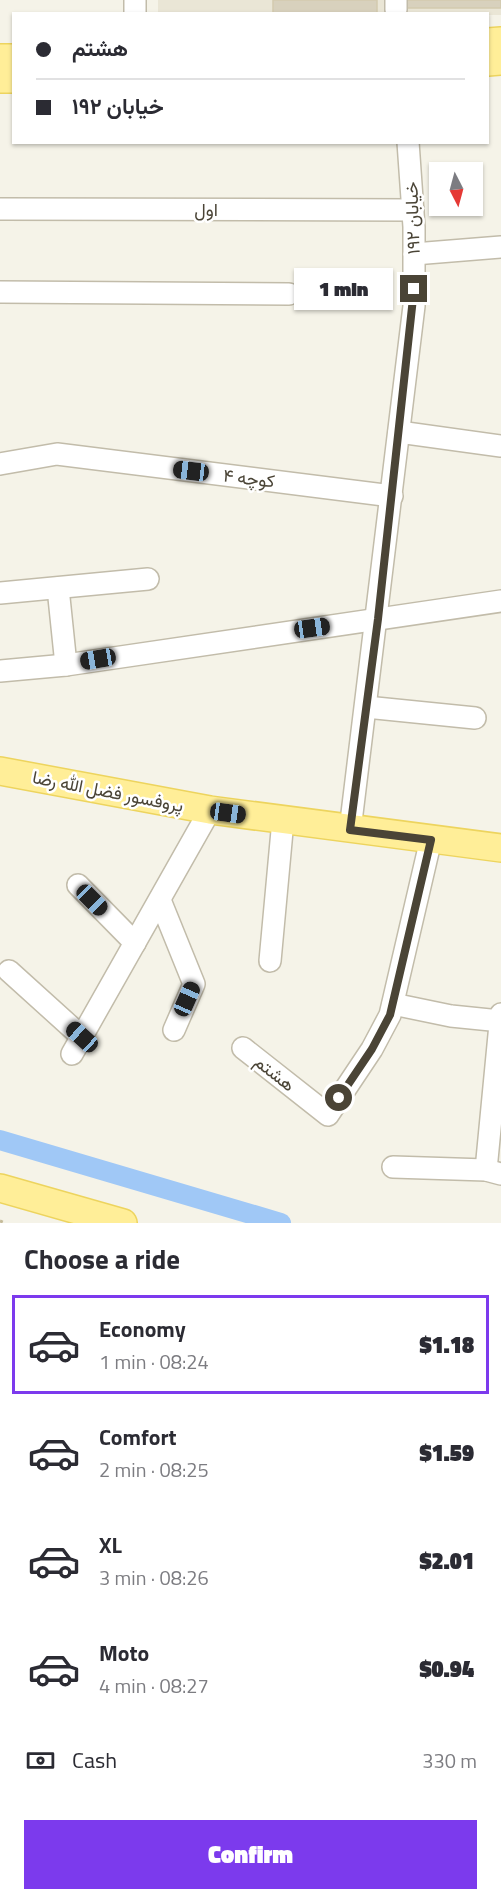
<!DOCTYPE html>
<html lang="en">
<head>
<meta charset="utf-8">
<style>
	body { margin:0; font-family:"Titillium Web",Vazirmatn,sans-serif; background:#f7f7f7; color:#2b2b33; height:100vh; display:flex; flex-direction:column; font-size:22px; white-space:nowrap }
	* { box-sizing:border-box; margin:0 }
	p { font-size:20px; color:#7c7c81 }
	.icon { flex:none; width:33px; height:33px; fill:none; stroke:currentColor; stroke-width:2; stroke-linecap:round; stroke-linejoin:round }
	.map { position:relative; height:1223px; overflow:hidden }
	.sheet { display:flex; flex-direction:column; background:#fff; flex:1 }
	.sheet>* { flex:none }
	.top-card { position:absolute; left:12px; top:12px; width:477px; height:132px; border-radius:0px; box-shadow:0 2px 4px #0004; display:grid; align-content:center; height:132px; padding:0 24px; background:#fff }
	.needle { width:39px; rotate:174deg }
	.tools { position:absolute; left:429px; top:162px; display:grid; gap:12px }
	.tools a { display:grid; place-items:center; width:54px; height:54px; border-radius:0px; background:#fff; box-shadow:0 2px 4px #0004; font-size:30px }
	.end { position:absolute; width:27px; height:27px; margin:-14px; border:8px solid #4a4436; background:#fff; box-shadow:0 0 0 3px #fff }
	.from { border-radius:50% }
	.bubble { position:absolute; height:42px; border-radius:0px; background:#fff; box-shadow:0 2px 4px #0004; font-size:20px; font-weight:800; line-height:42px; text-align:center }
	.car { position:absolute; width:18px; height:36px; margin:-18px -9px; border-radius:8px; box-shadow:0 0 4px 2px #0007; background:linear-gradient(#222 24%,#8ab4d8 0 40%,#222 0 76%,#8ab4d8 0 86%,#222 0) }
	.top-card b { display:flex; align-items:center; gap:21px; height:57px; font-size:22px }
	.top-card b+b { border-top:2px solid #e1e1e2 }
	.top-card i { width:15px; height:15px; background:#2b2b33 }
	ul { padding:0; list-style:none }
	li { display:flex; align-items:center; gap:18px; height:99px; margin:0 12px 9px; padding:0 12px; border:3px solid transparent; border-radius:0px }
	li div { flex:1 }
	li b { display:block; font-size:22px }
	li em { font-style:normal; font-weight:800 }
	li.current { border-color:#7c3aed }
	li>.icon { width:54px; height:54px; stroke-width:1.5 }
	h2 { padding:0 24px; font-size:27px; line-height:72px }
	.pay { display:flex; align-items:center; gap:15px; height:66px; padding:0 24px; font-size:22px }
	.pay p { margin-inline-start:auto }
	.button { display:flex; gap:12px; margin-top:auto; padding:12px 24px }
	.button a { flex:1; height:69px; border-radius:0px; background:#7c3aed; color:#fff; font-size:24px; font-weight:800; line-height:69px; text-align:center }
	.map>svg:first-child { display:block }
	.residential { fill:#eae6d6 }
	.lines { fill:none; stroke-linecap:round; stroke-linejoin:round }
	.canal { stroke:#a0c8f6; stroke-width:20 }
	.building { fill:#d8d1bd; stroke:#d3caaf; stroke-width:1.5 }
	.minor-casing { stroke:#c2bcaa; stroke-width:24 }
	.major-casing { stroke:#edd45e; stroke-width:30 }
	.path { stroke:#c5bb9a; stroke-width:3; stroke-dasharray:3 3; stroke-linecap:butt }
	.minor { stroke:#fff; stroke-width:21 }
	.major { stroke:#ffee98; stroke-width:27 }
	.route { stroke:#4a4436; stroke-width:8 }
	.labels { text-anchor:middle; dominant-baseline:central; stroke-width:5; stroke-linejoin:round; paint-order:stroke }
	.street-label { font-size:18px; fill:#4a4436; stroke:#fff }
</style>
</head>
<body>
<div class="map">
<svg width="501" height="1223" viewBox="0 0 501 1223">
	<rect width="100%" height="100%" fill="#f5f3e8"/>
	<path class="residential" d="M158,0H501V15L158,14Z"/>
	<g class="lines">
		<path class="canal" d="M0,1140L281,1223"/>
	</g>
	<g class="building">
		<rect x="273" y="0" width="104" height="14"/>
		<rect x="406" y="0" width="95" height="8"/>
	</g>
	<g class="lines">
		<g class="minor-casing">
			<g id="minor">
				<path d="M135,0V14"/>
				<path d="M396,0V10"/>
				<path d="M0,209L413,210"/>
				<path d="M414,254L501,247"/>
				<path d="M0,292L289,294"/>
				<path d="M399,432L501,446"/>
				<path d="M0,464L57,454L392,496"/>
				<path d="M58,588L66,665"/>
				<path d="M0,593L148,579"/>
				<path d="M0,671L66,665L501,601"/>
				<path d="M366,707L475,718"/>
				<path d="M350,830L414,306V227L408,142"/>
				<path d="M78,885L135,943"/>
				<path d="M160,900L194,984L174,1030"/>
				<path d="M270,961L283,820"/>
				<path d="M9,971L82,1037"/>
				<path d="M393,1004L451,1016L501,1021"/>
				<path d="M243,1048L328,1115L372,1049L390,1015L431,839"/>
				<path d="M72,1054L210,810"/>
				<path d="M393,1167L486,1170L501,1174"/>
				<path d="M486,1170L501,1014"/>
			</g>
		</g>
		<g class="major-casing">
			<g id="major">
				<path d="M488,42L501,41"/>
				<path d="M0,58H14"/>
				<path d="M488,62L501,61"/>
				<path d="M0,79H14"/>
				<path d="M0,771L210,810L501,848"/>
				<path d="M0,1188L123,1223"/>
			</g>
		</g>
		<path class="path" d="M0,1221L5,1223"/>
		<use href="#minor" class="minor"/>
		<use href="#major" class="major"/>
	</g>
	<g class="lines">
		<path class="route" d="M339,1098L372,1049L390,1015L431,840L350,830L378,619L414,289"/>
	</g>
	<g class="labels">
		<g class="street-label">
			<text x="206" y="209">اول</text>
			<text transform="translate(412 218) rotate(-92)">خیابان ۱۹۲</text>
			<text transform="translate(249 478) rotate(7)">کوچه ۴</text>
			<text transform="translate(108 791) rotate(11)">پروفسور فضل الله رضا</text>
			<text transform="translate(275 1073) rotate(38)">هشتم</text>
		</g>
	</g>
</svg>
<div class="tools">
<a><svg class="needle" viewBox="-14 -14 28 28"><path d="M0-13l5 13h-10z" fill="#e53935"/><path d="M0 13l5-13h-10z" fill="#7c7c81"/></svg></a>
</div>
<i class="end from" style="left:339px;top:1098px"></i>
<i class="end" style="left:414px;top:289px"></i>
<div class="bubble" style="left:294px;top:268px;width:99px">1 min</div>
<i class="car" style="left:191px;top:471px;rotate:277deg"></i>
<i class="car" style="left:312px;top:628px;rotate:82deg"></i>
<i class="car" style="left:98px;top:659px;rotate:260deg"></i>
<i class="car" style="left:228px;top:813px;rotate:98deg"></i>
<i class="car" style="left:92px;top:900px;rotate:135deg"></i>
<i class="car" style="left:187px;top:999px;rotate:24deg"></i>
<i class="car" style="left:82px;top:1037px;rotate:312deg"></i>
<div class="top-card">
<b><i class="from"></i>هشتم</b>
<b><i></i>خیابان ۱۹۲</b>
</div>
</div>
<section class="sheet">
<h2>Choose a ride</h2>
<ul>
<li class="current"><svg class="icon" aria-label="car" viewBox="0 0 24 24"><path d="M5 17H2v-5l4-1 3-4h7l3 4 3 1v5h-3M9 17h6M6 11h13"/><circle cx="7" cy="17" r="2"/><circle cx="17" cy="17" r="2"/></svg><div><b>Economy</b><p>1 min · 08:24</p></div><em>$1.18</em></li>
<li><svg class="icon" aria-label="car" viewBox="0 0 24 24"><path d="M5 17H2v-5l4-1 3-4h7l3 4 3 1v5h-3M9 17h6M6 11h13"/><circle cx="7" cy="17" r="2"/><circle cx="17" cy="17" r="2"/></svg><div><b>Comfort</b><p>2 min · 08:25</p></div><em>$1.59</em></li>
<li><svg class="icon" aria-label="car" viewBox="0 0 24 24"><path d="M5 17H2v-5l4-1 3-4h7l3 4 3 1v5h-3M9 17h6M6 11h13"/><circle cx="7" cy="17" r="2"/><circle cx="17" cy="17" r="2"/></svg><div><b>XL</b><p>3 min · 08:26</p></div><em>$2.01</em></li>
<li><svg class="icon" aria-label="car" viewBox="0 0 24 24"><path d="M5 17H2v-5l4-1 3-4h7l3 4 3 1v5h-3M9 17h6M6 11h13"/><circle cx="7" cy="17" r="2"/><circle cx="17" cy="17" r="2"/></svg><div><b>Moto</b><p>4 min · 08:27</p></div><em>$0.94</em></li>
</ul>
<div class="pay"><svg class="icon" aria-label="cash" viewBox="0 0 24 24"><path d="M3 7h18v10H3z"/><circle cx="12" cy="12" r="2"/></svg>Cash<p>330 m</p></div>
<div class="button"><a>Confirm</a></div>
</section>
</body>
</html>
